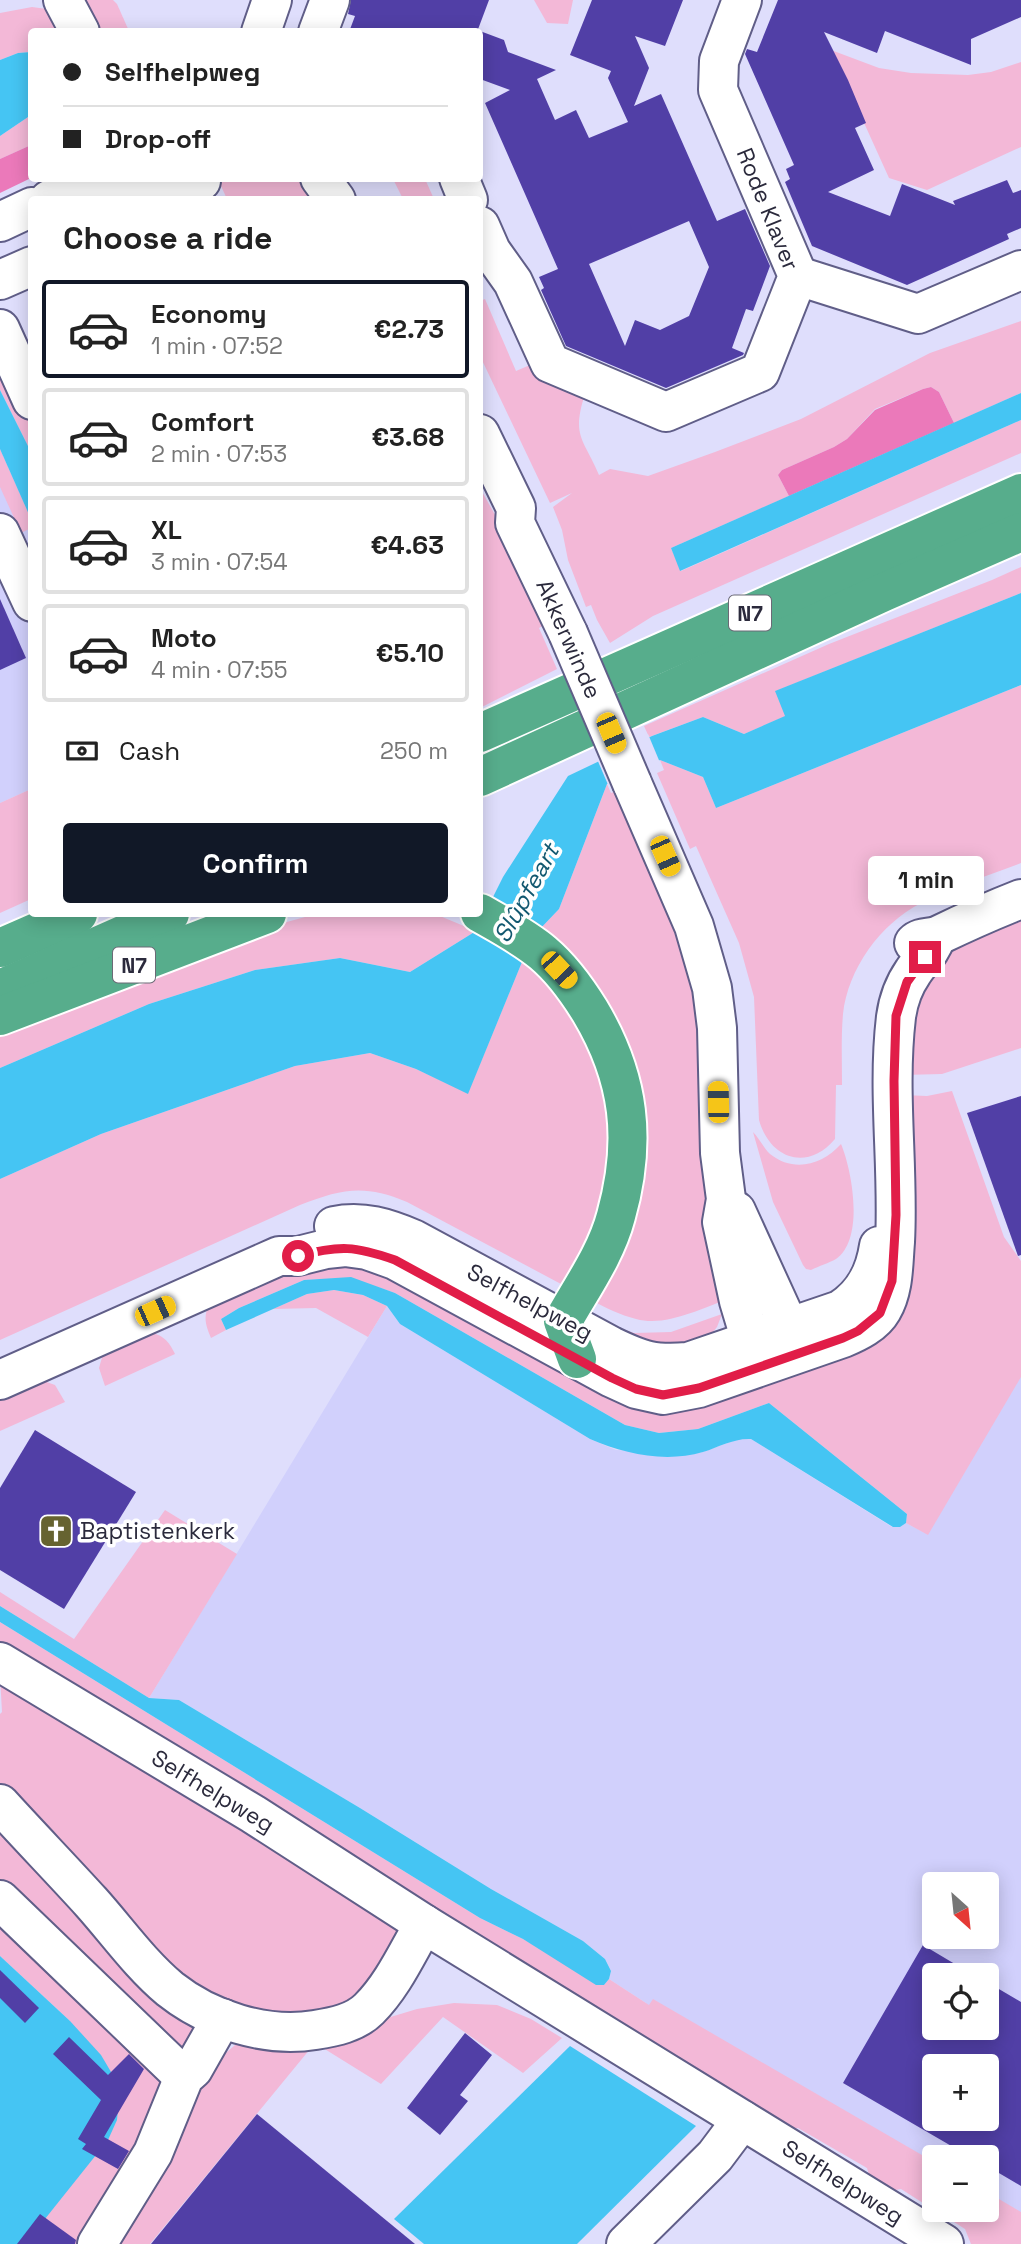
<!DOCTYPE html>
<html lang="en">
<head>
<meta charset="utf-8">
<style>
	body { margin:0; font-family:"Space Grotesk",sans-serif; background:#f2f2f2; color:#222; height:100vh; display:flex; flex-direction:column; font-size:26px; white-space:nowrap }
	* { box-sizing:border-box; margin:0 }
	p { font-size:23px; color:#767676 }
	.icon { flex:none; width:38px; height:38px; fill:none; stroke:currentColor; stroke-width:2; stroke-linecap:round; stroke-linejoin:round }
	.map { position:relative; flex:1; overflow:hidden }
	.panel { position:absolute; left:28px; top:196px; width:455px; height:721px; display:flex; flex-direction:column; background:#fff; border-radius:7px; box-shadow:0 4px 18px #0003 }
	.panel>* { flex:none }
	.banner { position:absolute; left:28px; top:28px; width:455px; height:154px; border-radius:7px; box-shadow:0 4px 18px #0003; display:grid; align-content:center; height:154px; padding:0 35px; background:#fff }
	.needle { width:46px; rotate:153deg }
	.fabs { position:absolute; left:922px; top:1872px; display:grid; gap:14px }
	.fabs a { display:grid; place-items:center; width:77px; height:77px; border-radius:7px; background:#fff; box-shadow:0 4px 18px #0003; font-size:35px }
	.end { position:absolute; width:32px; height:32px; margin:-16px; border:9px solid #e11d48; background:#fff; box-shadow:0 0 0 4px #fff }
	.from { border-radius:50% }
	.bubble { position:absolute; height:49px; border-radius:7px; background:#fff; box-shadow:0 4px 18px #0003; font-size:23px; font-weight:700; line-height:49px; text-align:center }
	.car { position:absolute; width:21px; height:42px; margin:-21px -10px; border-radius:9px; box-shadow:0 0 5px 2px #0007; background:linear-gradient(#f5c518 24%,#345 0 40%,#f5c518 0 76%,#345 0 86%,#f5c518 0) }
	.banner b { display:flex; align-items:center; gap:24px; height:66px; font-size:26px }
	.banner b+b { border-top:2px solid #e0e0e0 }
	.banner i { width:18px; height:18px; background:#222 }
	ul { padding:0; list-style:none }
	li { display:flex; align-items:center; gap:21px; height:98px; margin:0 14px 10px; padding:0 21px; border:4px solid #e0e0e0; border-radius:7px }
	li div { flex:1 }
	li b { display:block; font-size:26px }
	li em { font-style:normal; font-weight:700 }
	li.on { border-color:#111827 }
	li>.icon { width:63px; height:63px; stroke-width:1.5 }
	h2 { padding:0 35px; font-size:32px; line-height:84px }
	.pay { display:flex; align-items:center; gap:18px; height:77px; padding:0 35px; font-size:26px }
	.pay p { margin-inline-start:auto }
	.action { display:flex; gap:14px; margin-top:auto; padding:14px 35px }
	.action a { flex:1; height:80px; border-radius:7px; background:#111827; color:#fff; font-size:28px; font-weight:700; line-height:80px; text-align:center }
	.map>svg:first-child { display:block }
	.built { fill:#d1d0fc; fill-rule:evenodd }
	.green { fill:#f3b8d7 }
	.forest { fill:#eb79ba }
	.water { fill:#45c5f3 }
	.pier { fill:#dfdefc }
	.building { fill:#513fa6; fill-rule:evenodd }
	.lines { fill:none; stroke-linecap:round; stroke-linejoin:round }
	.minor-casing { stroke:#605e88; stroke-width:42 }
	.highway-casing { stroke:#fff; stroke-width:42 }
	.minor { stroke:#fff; stroke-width:38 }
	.highway { stroke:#57ad8c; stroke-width:38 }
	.minor-bridge-casing { stroke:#605e88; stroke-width:42; stroke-linecap:butt }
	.minor-bridge { stroke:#fff; stroke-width:38 }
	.route { stroke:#e11d48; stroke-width:9 }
	.labels { text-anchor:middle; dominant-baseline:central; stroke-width:7; stroke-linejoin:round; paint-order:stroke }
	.shield { fill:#fff; stroke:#6b6a76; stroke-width:2 }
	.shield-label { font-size:21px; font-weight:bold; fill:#2b2a3c }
	.street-label { font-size:23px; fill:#2b2a3c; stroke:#fff }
	.poi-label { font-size:23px; fill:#2b2a3c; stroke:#fff; text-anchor:start }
	.water-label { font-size:24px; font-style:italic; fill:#125870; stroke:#fff }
</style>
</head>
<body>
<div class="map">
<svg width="1021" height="2244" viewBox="0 0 1021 2244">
	<rect width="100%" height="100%" fill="#dfdefc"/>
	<g class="built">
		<path d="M0,449L32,519L31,789L0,803Z"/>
		<path d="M387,1306L400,1324L590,1439L616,1450L700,1453L741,1438L751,1439L892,1527H900L906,1523L925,1533L1021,1372V2225L987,2206V2158H934V2175L644,2007L646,2003L609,1979L611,1971L605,1959L583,1941L491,1889L360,1808L179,1700L149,1698ZM934,1885H987V1937H934ZM934,1976H987V2028H934ZM934,2067H987V2119H934Z"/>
	</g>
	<g class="green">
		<path d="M78,0H113L117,4L129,31H96Z"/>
		<path d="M534,0H573L568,24L547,23Z"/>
		<path d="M32,7L47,9L66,31L32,32L31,52L18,53L0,60V13Z"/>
		<path d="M831,50L879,68L911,73L968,75L991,72L1021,62V147L927,190L889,178Z"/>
		<path d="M31,115V145L0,159V136Z"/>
		<path d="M221,179H311L328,199H227L221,186Z"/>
		<path d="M393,179H425L434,199H403Z"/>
		<path d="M485,299L516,371L537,362L585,394C571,437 584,439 599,475L610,469L648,476L715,452L801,419L930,353L1021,321V393L954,423L939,392L931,387L923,389L875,409L847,439L834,447L782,470L778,475L789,496L671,548L681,571L1021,420V453L653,616L610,643L597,620L591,605L586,607L568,560L562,530L553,507L572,493L550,503L480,356V301Z"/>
		<path d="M0,361L31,424V452L0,390Z"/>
		<path d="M0,449L31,519V528L21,533L0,487Z"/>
		<path d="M480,488L508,538L548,623L539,628L557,669L480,708Z"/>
		<path d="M1021,567V593L776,691L786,716L744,734L703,717L649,737L644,726L829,644L992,580Z"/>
		<path d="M1021,685V863C988,876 952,886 921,903C880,924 848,969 843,1014C841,1037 842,1062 842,1085H836L835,1139C807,1172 770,1159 759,1120L754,997L739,943L696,846L690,849L657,773L664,770L660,760L703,777L716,808Z"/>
		<path d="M607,784L611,793L622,789L690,969L701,1028L726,1300C699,1309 666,1327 636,1319C620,1315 606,1308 591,1300L638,1162L539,930L559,909Z"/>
		<path d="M31,789V899L0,913V803Z"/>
		<path d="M1021,913V1048L942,1074L903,1075L904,1025L939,954Z"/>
		<path d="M316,914H435L476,931L410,972L340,958L255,970L149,1004L0,1068V1029L254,931Z"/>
		<path d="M522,962L532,969L535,965L563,993L607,1070L613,1191L570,1279L561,1284L407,1202C364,1184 342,1189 300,1205L0,1340V1179L101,1134L295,1066L370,1053L416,1069L468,1093Z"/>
		<path d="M952,1091L1004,1237L1021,1261V1377L928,1535L906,1523L907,1514L769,1403L698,1429L659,1433L625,1425L395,1293L351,1278L304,1280L239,1308L221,1319L226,1330L211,1338C205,1324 203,1316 210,1303L274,1272L352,1257L592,1381L853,1345L903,1095L927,1096Z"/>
		<path d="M753,1132C759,1138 763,1147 770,1154C794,1173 822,1165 841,1144C852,1170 865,1239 836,1259C829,1263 819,1266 811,1270L806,1269L803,1265L773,1202Z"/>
		<path d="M334,1290L363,1295L387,1306L368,1337L316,1308L273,1309L307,1294Z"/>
		<path d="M722,1314L717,1327L708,1338L659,1352L608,1324L634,1333L671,1332Z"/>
		<path d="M148,1332C163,1335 168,1340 175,1354L105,1386L99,1368L103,1354Z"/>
		<path d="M41,1380L55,1385L65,1402L0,1431V1396Z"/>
		<path d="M165,1510L237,1554L149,1698L0,1606V1592L74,1639Z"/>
		<path d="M0,1622L480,1918L523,1939L604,1985L609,1979L649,2005L653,1999L934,2162V2210L901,2189L889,2191L870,2178L867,2168L798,2128L782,2131L0,1645Z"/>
		<path d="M0,1676L394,1925L397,1933L369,1994L334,2013L273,2015L205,1994L175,1970L0,1788V1714L2,1712Z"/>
		<path d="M0,1832L113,1957L172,2015L206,2031L180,2059L0,1882Z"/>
		<path d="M0,1909L121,2022L168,2092L80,2244H25L70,2021L0,1956Z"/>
		<path d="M454,2003L497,2005L531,2019L562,2038L523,2073L443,2017L381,2084L315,2043L150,2244H101L189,2084L247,2035L351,2029L417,2009Z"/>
		<path d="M987,2192L1021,2212V2244H971L965,2229L935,2210H987Z"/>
	</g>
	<g class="forest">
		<path d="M31,145V178L0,193V159Z"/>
		<path d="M931,387L939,392L954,423L789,496L778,475L782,470L834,447L847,439L875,410L923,389Z"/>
	</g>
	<g class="water">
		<path d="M31,52V115L0,136V60L18,53Z"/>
		<path d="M0,390L31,452V519L0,449Z"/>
		<path d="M1021,393V420L680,571L671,548Z"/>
		<path d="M1021,593V685L716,808L703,777L660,760L607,784L559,909L539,930L522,962L468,1094L416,1069L370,1053L295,1066L101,1134L0,1179V1068L149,1004L255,970L340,958L410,972L476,931L503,877L568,776L652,736L703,717L744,734L785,716L775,691Z"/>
		<path d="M351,1277L395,1293L625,1425L659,1433L698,1429L769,1403L907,1514L906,1523L900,1527H893L751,1439C734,1438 719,1447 703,1452C665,1463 625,1454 590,1439L400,1324L387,1306L363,1295L334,1290L307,1294L226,1330L221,1319L239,1308L304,1280Z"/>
		<path d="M0,1606L149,1698L179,1700L360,1808L491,1889L583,1941L605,1959L611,1971L609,1979L604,1985H596L523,1939L480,1918L0,1622Z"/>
		<path d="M0,1956L70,2021L101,2055L114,2077L119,2098L117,2120L108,2140L25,2244H0Z"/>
		<path d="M570,2046L696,2126L577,2244H424L394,2219Z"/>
	</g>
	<path class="pier" d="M648,734L661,765L609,787L597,759Z"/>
	<g class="building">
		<path d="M351,0H489L477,32H349L355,16L348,14Z"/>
		<path d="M592,0H683L665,46L635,36L649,68L634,106L661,94L717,221L745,209L770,266L753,311L746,309L732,348L744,353L743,355L666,388L566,346L541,290L544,288L539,277L558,269L485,103L510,90L480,79V31L504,40L508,52L556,70L537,79L555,120L576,110L589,138L628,122L608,78L611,71L570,55ZM689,221L709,267L689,316L660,330L635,320L625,346L589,264Z"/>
		<path d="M778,0H1021V17L971,39V65L885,31L877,53L824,32L848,80L866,123L855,128L874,170L828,192L890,216L902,184L955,205L953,201L1007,180L1013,193L1021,190V228L1007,234L1009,239L907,285L812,246L785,182L790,179L786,169L794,165L745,54L747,49L757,52Z"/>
		<path d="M0,599L26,658L0,670Z"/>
		<path d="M1021,1096V1255L1018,1256L967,1113Z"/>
		<path d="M35,1430L136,1492L64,1609L0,1570V1488Z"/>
		<path d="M923,1945L975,1976H934V2028H987V1982L1021,2002V2186L987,2166V2158H972L843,2083ZM934,2067H987V2119H934Z"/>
		<path d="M0,1970L39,2008L25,2023L0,1998Z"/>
		<path d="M465,2033L492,2055L460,2095L468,2101L440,2135L407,2108Z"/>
		<path d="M69,2037L108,2075L129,2054L144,2069L104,2137L129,2151L118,2169L82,2149L86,2144L78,2139L101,2100L53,2054Z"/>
		<path d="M257,2114L415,2244H151Z"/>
		<path d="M40,2214L76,2240L75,2244H17Z"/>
	</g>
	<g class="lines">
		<g class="minor-casing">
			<g id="minor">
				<path d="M63,0L80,32"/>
				<path d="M261,32L272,0"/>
				<path d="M318,32L330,0"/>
				<path d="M320,178L336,200"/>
				<path d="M459,178L468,200"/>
				<path d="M49,200L87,182L111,197L142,187L201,181"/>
				<path d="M0,222L32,207"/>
				<path d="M480,226L491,251L513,282L550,363L666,412L760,372L798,276L718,90L719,61L742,0"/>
				<path d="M798,276L918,314L1021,270"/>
				<path d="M0,280L32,266"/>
				<path d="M0,329L32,400"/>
				<path d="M480,434L516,508L515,523L568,633"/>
				<path d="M0,533L32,602"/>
				<path d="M632,783L694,926L712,988L717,1028L720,1153L726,1199L722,1222L739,1301L751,1341L772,1355"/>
				<path d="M914,943C921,936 930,939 939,935C966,922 993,910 1021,899"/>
				<path d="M736,1211L789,1327L781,1352"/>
				<path d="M334,1226C363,1220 387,1228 413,1239L611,1346C642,1361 654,1365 688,1362L840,1310C864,1295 875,1273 879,1246"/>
				<path d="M0,1380L279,1256H298L326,1249L345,1247L367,1250L395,1260L612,1378L636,1389L663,1395L699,1388L843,1338C857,1332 874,1324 882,1310C894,1290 893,1265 895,1242C899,1168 887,1092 896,1017C898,1002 904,985 913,972C922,958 930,954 936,937"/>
				<path d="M0,1662L253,1814L424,1924L944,2244"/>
				<path d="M0,1804C30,1837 61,1869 91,1902C117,1931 140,1964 170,1989C209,2020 266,2038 315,2030C334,2027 355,2023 369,2009C393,1985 407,1953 424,1924"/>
				<path d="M0,1900L184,2077"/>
				<path d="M97,2244L153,2153L184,2077L193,2069L222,2018"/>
				<path d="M626,2244L715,2156L742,2120"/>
			</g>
		</g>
		<g class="highway-casing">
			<g id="highway">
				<path d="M480,733L1021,493"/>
				<path d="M480,777L884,592L1021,532"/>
				<path d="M480,913C501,925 524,937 543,953C562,969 577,990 590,1011C630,1078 637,1141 616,1216C606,1254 582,1287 563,1321L577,1359"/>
				<path d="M0,948L78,914"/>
				<path d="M0,989L170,914"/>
				<path d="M0,1016L267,914"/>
			</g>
		</g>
		<use href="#minor" class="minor"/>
		<use href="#highway" class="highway"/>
		<g class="minor-bridge-casing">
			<path id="minor-bridge" d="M568,633L632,783"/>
		</g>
		<use href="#minor-bridge" class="minor-bridge"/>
	</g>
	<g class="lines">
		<path class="route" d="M298,1256C340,1245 355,1246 395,1260L612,1378L636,1389L663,1395L699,1388L843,1338L858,1331L880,1313L892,1281L896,1215L894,1081L896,1016L907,982L925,957"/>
	</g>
	<defs>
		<g id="church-square" transform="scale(1.75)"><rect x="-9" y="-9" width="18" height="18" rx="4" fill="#666330" stroke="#fff"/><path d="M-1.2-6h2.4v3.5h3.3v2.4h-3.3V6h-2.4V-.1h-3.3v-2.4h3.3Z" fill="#fff"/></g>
	</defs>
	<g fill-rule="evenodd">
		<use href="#church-square" x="56" y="1531"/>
	</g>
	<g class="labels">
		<g class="shield">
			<rect x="729" y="595.5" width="42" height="35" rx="5"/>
			<rect x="113" y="947.5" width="42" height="35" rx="5"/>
		</g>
		<g class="shield-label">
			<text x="750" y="613">N7</text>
			<text x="134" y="965">N7</text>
		</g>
		<g class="street-label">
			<text transform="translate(768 209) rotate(68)">Rode Klaver</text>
			<text transform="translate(569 639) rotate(66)">Akkerwinde</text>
			<text transform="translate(530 1302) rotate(28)">Selfhelpweg</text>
			<text transform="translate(213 1791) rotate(31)">Selfhelpweg</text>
			<text transform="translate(843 2182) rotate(32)">Selfhelpweg</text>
		</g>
		<g class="poi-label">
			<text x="80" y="1531">Baptistenkerk</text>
		</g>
		<g class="water-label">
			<text transform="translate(526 893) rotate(-61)">Slûpfeart</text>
		</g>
	</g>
</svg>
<div class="fabs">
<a><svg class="needle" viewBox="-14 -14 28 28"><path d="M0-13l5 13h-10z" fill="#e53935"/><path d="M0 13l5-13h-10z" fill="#767676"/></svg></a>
<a><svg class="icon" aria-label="locate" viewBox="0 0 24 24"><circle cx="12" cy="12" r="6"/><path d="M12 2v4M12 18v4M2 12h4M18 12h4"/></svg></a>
<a>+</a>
<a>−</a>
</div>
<i class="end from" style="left:298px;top:1256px"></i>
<i class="end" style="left:925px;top:957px"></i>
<div class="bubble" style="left:868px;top:856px;width:116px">1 min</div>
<i class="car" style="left:611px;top:733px;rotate:157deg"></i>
<i class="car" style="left:665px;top:856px;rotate:156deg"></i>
<i class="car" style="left:559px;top:970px;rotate:137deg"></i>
<i class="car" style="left:718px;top:1102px;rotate:359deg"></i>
<i class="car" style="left:155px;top:1311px;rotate:66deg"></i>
<div class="banner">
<b><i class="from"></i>Selfhelpweg</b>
<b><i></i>Drop-off</b>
</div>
<section class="panel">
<h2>Choose a ride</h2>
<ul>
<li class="on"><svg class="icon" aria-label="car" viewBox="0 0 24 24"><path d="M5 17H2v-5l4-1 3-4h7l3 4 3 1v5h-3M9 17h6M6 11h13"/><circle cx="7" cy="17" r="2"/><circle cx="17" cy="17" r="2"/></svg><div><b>Economy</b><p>1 min · 07:52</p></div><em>€2.73</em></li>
<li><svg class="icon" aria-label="car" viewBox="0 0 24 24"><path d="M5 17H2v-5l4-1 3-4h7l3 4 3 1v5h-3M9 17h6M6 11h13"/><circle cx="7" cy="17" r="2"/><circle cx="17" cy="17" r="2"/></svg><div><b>Comfort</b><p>2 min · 07:53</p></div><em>€3.68</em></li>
<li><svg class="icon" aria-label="car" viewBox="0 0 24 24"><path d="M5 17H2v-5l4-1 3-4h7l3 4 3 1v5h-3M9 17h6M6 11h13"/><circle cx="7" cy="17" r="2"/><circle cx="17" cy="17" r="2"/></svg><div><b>XL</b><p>3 min · 07:54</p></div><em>€4.63</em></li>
<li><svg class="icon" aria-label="car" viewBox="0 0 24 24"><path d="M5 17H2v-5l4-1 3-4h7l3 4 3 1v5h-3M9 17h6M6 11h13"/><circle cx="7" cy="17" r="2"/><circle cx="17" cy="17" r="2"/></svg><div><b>Moto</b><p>4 min · 07:55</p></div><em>€5.10</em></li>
</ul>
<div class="pay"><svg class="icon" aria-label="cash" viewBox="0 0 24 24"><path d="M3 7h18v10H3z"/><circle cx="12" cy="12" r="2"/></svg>Cash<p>250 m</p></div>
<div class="action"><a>Confirm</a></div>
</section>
</div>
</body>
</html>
